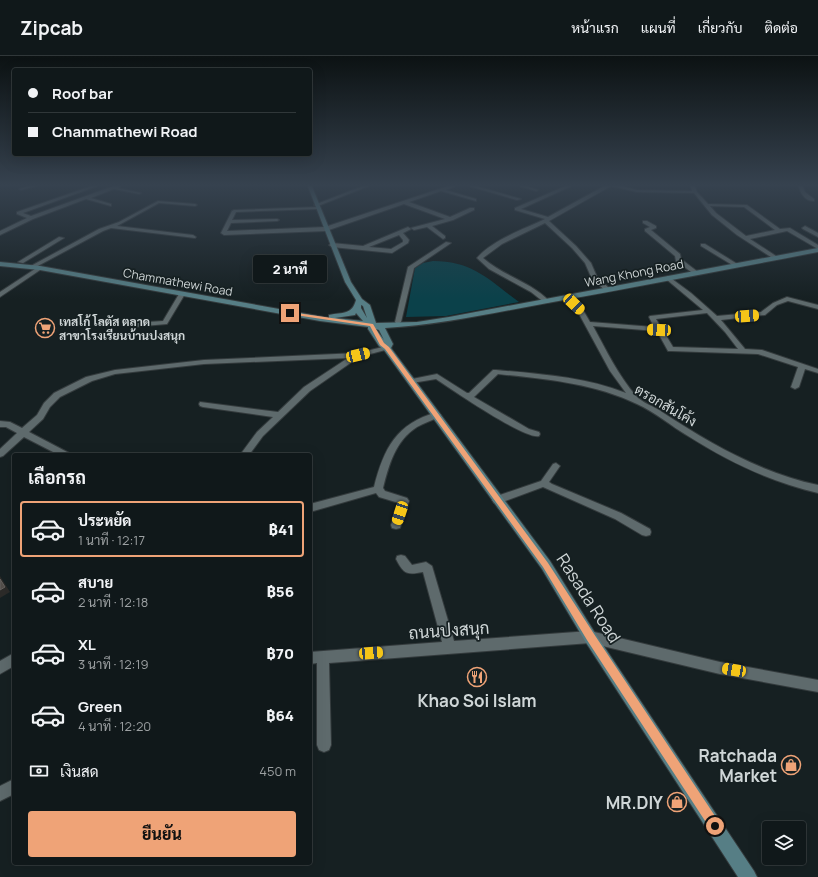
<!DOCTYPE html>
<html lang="th">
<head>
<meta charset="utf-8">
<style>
	body { margin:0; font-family:Manrope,Sarabun,sans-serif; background:#192123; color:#f1f3f6; height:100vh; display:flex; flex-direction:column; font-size:15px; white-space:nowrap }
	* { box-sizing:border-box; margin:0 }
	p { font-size:13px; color:#9ca0a2 }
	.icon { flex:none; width:22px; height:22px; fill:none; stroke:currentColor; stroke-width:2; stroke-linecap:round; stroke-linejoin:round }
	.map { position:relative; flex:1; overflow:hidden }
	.sheet { position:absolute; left:12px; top:397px; width:300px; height:412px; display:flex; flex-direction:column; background:#10181a; border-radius:4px; box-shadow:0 4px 16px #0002,0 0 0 1px #303739 }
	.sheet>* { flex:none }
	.top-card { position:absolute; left:12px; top:12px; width:300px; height:88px; border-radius:4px; box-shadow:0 4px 16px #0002,0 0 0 1px #303739; display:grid; align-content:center; height:88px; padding:0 16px; background:#10181a }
	.controls { position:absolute; left:762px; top:765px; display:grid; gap:8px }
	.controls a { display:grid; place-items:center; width:44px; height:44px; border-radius:4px; background:#10181a; box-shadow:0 4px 16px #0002,0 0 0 1px #303739; font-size:20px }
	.end { position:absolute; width:18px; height:18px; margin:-9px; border:5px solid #efa377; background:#111; box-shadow:0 0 0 2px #111 }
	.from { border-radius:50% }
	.bubble { position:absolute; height:28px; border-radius:4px; background:#10181a; box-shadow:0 4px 16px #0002,0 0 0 1px #303739; font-size:13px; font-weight:800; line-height:28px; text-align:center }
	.car { position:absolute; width:12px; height:24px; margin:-12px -6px; border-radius:5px; box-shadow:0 0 3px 1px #0007; background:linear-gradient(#f5c518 24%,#345 0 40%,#f5c518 0 76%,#345 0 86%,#f5c518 0) }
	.top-card b { display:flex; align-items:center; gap:14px; height:38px; font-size:15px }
	.top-card b+b { border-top:1px solid #303739 }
	.top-card i { width:10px; height:10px; background:#f1f3f6 }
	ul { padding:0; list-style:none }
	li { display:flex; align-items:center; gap:12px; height:56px; margin:0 8px 6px; padding:0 8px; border:2px solid transparent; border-radius:4px }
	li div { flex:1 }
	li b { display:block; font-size:15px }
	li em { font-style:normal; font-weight:800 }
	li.current { border-color:#efa377 }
	li>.icon { width:36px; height:36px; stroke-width:1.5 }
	h2 { padding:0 16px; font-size:18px; line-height:48px }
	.pay { display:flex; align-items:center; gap:10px; height:44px; padding:0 16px; font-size:15px }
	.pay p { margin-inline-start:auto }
	.button { display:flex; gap:8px; margin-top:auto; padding:8px 16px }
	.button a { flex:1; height:46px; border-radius:4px; background:#efa377; color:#111; font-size:16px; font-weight:800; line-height:46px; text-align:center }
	header { display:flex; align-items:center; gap:24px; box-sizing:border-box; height:56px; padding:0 20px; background:#10181a; border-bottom:1px solid #303739 }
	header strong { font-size:19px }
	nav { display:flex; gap:22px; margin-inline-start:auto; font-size:14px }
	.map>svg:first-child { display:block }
	.green { fill:#0b414a }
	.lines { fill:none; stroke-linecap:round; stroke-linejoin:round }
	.street-casing { stroke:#343b3d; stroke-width:2 }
	.secondary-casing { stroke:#343b3d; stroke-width:2 }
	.street { fill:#5e6a6c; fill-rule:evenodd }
	.secondary { fill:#567e85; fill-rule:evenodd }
	.shaded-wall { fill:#2c2b29 }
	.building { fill:#534e4a; stroke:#676360 }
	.route { fill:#efa377 }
	.labels { text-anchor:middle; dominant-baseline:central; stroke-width:3.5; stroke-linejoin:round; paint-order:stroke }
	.far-street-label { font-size:12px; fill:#cfd6d7; stroke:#162022 }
	.far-poi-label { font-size:12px; font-weight:bold; fill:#cfd6d7; stroke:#162022; text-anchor:start }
	.street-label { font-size:14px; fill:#cfd6d7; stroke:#162022 }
	.near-street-label { font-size:17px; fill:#cfd6d7; stroke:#162022 }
	.near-poi-label { font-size:17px; font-weight:bold; fill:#cfd6d7; stroke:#162022; text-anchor:end }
</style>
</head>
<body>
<header>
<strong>Zipcab</strong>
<nav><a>หน้าแรก</a><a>แผนที่</a><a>เกี่ยวกับ</a><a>ติดต่อ</a></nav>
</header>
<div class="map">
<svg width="818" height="821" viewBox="0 0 818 821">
	<rect width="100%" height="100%" fill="#162022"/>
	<path class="green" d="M433,205C473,205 489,224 519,246L446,260L406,261L415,212L423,207Z"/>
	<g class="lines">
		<g class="street-casing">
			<g id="street">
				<path d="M35,128H43L21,134L19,133Z"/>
				<path d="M97,128H103L23,157L31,160L119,128L123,129L118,132L141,137L139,138L114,133L91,142L111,148V150L86,143L33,163L0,179V175L27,162L17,158V156Z"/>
				<path d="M368,128H374L318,150L314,149Z"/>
				<path d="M454,128H461L446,134L476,143V145L441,135L409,146L450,161L470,152H474V154L453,164L432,170L445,180V182L443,183L427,171L414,174L411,172L445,163L404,148L326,175L224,179L221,177L232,155L234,154L318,151L320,152L318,153L236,156L232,164L277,163L279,164L277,165L231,167L227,175L325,171Z"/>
				<path d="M462,128H469L521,143L517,144Z"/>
				<path d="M513,128H520L538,134L536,135Z"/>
				<path d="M570,128H576L521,153L548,161L608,128H615L637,134L692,135L690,128H694L697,136L708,148L747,149L780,173L790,172L818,189V193L787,175L750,183L779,202L774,203L737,179L712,159L694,137L637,136L611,130L549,165L576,190L591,207L597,221L610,233V235H606L592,223L585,207L572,192L545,167L502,188L483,202C503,220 532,226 550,246L545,247L531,236L489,213L477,202C492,184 524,173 545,163L515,154V152ZM710,150L744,151L775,174L746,180L716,157Z"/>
				<path d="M798,128H802L805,136L814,143V145C804,145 800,136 798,128Z"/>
				<path d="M158,145L195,148L197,149L195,150L159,147L117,170L193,179L196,181L195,182L111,172L103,175L34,212L29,211L99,173L119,166Z"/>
				<path d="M643,165H647L656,170V172L651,174L680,198L681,203L698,216V218H694L676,205L675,200L645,175V173L650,171L643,167Z"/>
				<path d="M805,170L818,177V181L803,173L802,172Z"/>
				<path d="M408,171L411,173L403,177L409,184L408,187L392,197L332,191L329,189L332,187L363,190ZM399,179L403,184V186L391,193L369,191Z"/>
				<path d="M59,181L64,182L23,207L18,206Z"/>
				<path d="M446,186L451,187L414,212L401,266L398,268L396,267L395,266L408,211Z"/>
				<path d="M701,188H705L739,209L734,210L701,190Z"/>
				<path d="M38,211L43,212L0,241V236Z"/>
				<path d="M668,220L691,237L717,260L761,256L773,247L787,241L818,249V253L788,245L777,249L765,259L721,264L745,293L762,294L818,313V317L805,313L799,331L795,333L791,331L798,311L758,298L671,295H668L657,275L593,270C606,294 618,319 636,340C641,346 655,351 662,356C711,388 761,417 818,429V437C771,426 729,406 688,380C671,370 655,356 637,348C593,327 545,323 498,318L474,341L529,373L539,376L540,378L539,380C525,384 451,333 436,323L412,327L408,325L412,323L437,318L467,337H469L493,314H496C540,318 585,321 626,337L610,315L578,256L564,242L569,241L583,254L590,266L654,271L649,261L650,260L703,254L666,223L665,222ZM707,257L725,276L738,293L673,291L656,263Z"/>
				<path d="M182,236L185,238L167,268L132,271L129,269L132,267L163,265L179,238Z"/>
				<path d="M387,290L389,291V293L359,301L310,335L263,380L249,399H240L257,376L273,361L203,351L200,350L199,348L200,346L278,356L304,331L348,302L204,308L115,318L92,325L60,341L50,351L43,363L29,376L69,397L70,399H59L24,381L3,400L0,401V393L17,377L6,371H0V365L10,366L22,372L37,359L44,347L54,337L86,321L115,314L204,304L358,297Z"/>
				<path d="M437,356L441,359L440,361C432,364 424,367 417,371C395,385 389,409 383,432L385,435L407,442L409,445L400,472L396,473L392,472L391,469L399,447L379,441L376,437L310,456V448L374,431C384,392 396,368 437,356Z"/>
				<path d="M556,407L560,410L549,426L552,428L621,457L650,473L651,476L650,479L646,480L642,479L615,463L543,431L497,448L494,447L492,444L494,441L541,425L553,408Z"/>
				<path d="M401,499L405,500L412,509L426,506L432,510L454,585L590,575L720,606L818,624V636L720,618L590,587L329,607L331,689L329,694L324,696L319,694L317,689V607L310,608V596L442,586L423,516C408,519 404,519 396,503L397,500Z"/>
				<path d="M14,597V610L0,618V605Z"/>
				<path d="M14,723V738L0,745V730Z"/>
			</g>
		</g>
		<g class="secondary-casing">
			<path id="secondary" d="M307,128H311L351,226L362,243L370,249L376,267L417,266L449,261L818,192V196C730,213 641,230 553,246C497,256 442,269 385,272L393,288L391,292L550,505L595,577L754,815L757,821H738L585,585L542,513L384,294L379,290L368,273V271L320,265L40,214L0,210V206L40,210L329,262V259C343,256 352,259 356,244L345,226ZM361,249L363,250L367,262L361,252ZM356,257L363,265L335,262L355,259ZM376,273L379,274L384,284Z"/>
		</g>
		<use href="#street" class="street"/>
		<use href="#secondary" class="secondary"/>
	</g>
	<path class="shaded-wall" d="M0,520L10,536L0,542Z"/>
	<path class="building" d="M0,523L5,531L0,534Z"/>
	<linearGradient id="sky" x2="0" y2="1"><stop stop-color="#0c1213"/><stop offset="0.53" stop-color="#36424f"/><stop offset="1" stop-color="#36424f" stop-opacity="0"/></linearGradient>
	<rect width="818" height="243" fill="url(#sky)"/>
	<path class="route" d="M290,256L373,268L384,287L389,291L548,507L594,578L719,766L720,770L719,774L715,775L711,774L587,584L543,511L385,293L380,289L370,270L288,258Z"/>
	<defs>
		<g id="supermarket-ring" transform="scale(1)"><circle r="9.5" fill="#162022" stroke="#efa377" stroke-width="1.5"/><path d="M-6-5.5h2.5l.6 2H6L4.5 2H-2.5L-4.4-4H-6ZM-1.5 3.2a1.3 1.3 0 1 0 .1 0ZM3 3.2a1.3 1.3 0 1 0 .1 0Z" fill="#efa377"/></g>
		<g id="restaurant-ring" transform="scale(1)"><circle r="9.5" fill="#162022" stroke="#efa377" stroke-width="1.5"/><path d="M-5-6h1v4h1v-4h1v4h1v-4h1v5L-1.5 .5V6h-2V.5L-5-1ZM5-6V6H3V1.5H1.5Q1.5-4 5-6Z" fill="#efa377"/></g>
		<g id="shop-ring" transform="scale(1)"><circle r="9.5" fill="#162022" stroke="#efa377" stroke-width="1.5"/><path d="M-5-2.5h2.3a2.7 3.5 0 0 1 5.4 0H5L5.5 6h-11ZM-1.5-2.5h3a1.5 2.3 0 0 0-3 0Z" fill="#efa377"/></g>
	</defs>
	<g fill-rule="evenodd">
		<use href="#supermarket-ring" x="45" y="272"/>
		<use href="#restaurant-ring" x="477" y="621"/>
		<use href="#shop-ring" x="791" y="709"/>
		<use href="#shop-ring" x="677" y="746"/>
	</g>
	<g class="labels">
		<g class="far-street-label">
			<text transform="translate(634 217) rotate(-11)">Wang Khong Road</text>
			<text transform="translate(178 226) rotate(10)">Chammathewi Road</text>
		</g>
		<g class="far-poi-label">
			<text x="59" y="265">เทสโก้ โลตัส ตลาด<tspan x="59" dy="14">สาขาโรงเรียนบ้านปงสนุก</tspan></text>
		</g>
		<g class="street-label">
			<text transform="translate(666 349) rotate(30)">ตรอกสันโค้ง</text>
		</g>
		<g class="near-street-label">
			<text transform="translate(589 542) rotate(57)">Rasada Road</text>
			<text transform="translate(449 574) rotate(-4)">ถนนปงสนุก</text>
		</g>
		<g class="near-poi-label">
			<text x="477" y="644" text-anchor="middle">Khao Soi Islam</text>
			<text x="777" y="699">Ratchada<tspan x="777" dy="20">Market</tspan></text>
			<text x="663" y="746">MR.DIY</text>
		</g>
	</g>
</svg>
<div class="controls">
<a><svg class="icon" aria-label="layers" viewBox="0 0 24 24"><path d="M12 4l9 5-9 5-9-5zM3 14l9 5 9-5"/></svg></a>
</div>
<i class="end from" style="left:715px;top:770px"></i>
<i class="end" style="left:290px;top:257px"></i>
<div class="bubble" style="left:253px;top:199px;width:74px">2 นาที</div>
<i class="car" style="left:574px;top:248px;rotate:133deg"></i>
<i class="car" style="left:747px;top:260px;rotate:86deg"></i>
<i class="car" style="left:659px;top:274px;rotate:273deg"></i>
<i class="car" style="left:358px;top:299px;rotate:77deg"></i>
<i class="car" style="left:400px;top:457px;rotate:198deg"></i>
<i class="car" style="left:371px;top:597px;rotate:86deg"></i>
<i class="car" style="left:734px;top:614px;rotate:280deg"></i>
<div class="top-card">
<b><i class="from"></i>Roof bar</b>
<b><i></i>Chammathewi Road</b>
</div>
<section class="sheet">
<h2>เลือกรถ</h2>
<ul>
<li class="current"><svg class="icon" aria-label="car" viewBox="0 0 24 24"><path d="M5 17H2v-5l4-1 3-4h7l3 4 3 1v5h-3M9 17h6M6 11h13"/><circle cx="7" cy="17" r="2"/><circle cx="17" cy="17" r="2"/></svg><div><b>ประหยัด</b><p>1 นาที · 12:17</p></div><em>฿41</em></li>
<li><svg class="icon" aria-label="car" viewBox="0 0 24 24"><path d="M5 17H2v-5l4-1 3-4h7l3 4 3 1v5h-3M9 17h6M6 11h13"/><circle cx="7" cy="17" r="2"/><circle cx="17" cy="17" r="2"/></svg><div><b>สบาย</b><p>2 นาที · 12:18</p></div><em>฿56</em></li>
<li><svg class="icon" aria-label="car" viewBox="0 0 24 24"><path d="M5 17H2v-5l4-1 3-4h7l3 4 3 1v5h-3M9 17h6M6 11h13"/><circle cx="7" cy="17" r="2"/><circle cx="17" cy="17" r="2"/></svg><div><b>XL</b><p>3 นาที · 12:19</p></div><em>฿70</em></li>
<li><svg class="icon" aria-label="car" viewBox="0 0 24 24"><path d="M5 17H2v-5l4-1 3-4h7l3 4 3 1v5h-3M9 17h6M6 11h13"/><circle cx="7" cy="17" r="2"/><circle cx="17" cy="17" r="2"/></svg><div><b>Green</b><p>4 นาที · 12:20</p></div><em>฿64</em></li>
</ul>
<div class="pay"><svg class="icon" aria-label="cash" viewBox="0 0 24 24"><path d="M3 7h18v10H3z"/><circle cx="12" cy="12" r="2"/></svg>เงินสด<p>450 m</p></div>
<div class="button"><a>ยืนยัน</a></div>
</section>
</div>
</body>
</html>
